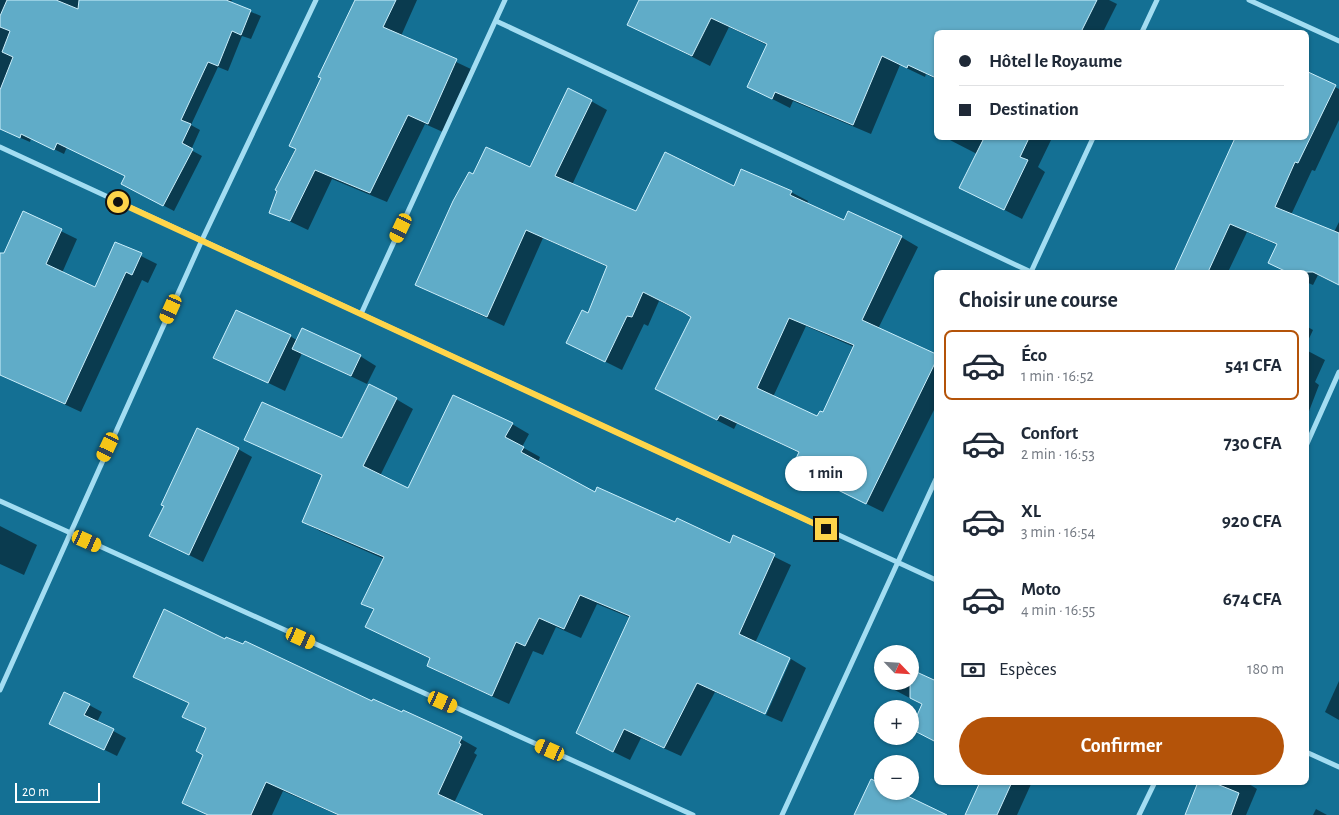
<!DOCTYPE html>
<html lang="fr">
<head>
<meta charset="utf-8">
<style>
	body { margin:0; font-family:"Alegreya Sans",sans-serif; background:#f2f2f3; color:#1f2937; height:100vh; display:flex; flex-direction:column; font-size:19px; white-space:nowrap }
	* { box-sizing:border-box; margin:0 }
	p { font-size:16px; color:#747a83 }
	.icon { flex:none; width:28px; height:28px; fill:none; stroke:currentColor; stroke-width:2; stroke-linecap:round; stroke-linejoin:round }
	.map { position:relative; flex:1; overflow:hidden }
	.side { position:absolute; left:934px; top:270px; width:375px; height:515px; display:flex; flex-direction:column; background:#fff; border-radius:8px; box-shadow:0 1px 4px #0004 }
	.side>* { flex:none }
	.guide { position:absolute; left:934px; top:30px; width:375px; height:110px; border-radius:8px; box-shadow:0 1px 4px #0004; display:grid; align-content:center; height:110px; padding:0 25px; background:#fff }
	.needle { width:32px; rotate:115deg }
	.fabs { position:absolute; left:874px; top:645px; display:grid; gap:10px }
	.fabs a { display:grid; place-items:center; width:45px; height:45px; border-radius:50%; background:#fff; box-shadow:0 1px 4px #0004; font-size:25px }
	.scale { position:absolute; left:15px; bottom:12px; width:85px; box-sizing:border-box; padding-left:5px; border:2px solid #fff; border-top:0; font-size:14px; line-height:18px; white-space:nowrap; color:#fff; -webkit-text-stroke:4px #147094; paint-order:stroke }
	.end { position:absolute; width:22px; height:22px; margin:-11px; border:6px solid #ffd54a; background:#111; box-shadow:0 0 0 2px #111 }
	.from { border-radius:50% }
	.bubble { position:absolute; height:35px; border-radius:18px; background:#fff; box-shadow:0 1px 4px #0004; font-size:16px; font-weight:700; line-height:35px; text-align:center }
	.car { position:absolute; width:15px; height:30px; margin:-15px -8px; border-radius:6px; box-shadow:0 0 4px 1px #0007; background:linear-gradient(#f5c518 24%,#345 0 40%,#f5c518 0 76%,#345 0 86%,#f5c518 0) }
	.guide b { display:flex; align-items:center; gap:18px; height:48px; font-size:19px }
	.guide b+b { border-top:1px solid #e0e1e3 }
	.guide i { width:12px; height:12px; background:#1f2937 }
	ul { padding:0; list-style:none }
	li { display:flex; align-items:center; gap:15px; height:70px; margin:0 10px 8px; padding:0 15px; border:2px solid transparent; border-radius:8px }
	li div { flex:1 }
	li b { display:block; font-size:19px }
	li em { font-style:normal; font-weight:700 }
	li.active { border-color:#b45309 }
	li>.icon { width:45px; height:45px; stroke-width:1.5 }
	h2 { padding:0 25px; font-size:22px; line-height:60px }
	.pay { display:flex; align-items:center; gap:12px; height:55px; padding:0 25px; font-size:19px }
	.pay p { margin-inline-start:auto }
	.primary-button { display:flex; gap:10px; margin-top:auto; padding:10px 25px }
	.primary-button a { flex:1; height:58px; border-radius:30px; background:#b45309; color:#fff; font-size:20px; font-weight:700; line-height:58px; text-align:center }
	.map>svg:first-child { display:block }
	.shadow { fill:#0007; fill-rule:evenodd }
	.building { fill:#60acc8; stroke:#cbeffc; fill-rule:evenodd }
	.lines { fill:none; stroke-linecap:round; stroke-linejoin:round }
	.minor { stroke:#a3ddf2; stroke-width:5 }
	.route { stroke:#ffd54a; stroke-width:6 }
</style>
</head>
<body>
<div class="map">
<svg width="1339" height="815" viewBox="0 0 1339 815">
	<rect width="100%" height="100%" fill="#147094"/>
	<g class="shadow">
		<path d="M0,0H232L230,3L261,16L251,39L242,36L228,71L218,67L191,125L200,130L191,150L202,156L174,211L132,189L127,176L67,147L64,154L31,138L30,142L0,129Z"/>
		<path d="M355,0H417L401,36L473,70L445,133L425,124L387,202L332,179L308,230L270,212Z"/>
		<path d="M640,0H1109L1117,4L1103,32H936V79L926,74L925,77L900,65L871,134L793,101L790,108L749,87L767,45L729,27L710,66L628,24Z"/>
		<path d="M1335,87L1339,89V120L1315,171L1312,170L1291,215L1334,232L1339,222V285L1318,275L1313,285L1306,282V272H1286L1270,263L1278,245L1247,232L1228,272H1176L1237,138H1306Z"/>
		<path d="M591,101L607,110L572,185L637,213L734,187L791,192L808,201L807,204L844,221L901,237L918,247L878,329L936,355V406L883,512L810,476L800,453L737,423L734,429L673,398L692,317L659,301L648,326L644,324L622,370L568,343L589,314L608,267L543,238L504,326L416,285L474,176L530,169ZM806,326L854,347L824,414L818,418L773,397Z"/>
		<path d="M946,138H1052L1038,167L1045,172L1022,219L961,187L977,154Z"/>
		<path d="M24,213L77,239L62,273L95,289L115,243L157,264L148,283L142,280L81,412L1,375L0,264Z"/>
		<path d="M1306,326L1313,330L1306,345Z"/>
		<path d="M290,336L298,341L360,356L376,366L367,384L302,353L285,391L215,357Z"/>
		<path d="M1306,350L1325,360L1315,382L1319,385L1306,419Z"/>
		<path d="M396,399L413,409L380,476L409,490L512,424L529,434L522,447L540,457L538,462L596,494L730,545L734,537L791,565L755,643L788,658L764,714L715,692L681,756L641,738L630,760L595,743L631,618L597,604L581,638L556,627L543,655L533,651L509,704L445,675L428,665L431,659L367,627L375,610L363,603L384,559L320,531L303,522L323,476L246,440H343Z"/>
		<path d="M238,449L252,457L203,562L151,536Z"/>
		<path d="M0,526L37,545L24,575L0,564Z"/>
		<path d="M226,641L461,739L477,748L474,753L477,755L454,803L469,815H338L283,791L272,815H207L183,802L204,755L207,729L184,716L190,704L135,676Z"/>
		<path d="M791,659L806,668L782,722L766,715Z"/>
		<path d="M910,670L936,683V742L928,738L923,705L889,687L891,681H910Z"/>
		<path d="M1339,681V720L1325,712Z"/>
		<path d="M89,705L102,712L97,722L126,738L117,756L64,730Z"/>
		<path d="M981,782H1032L1017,815H966Z"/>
		<path d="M1200,782H1246L1257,789L1246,815H1187Z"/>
		<path d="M1316,809L1327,815H1313Z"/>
	</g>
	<g class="building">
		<path d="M7,0H56L78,9L79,0H226L251,10L241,35L232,31L218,66L208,62L181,120L191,124L182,143L193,149L163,206L121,184L125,176L57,143L54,150L21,134L20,138L0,129V90L13,57L2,52L10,31L0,27V16Z"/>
		<path d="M355,0H396L383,27L457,59L428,124L408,115L370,193L315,170L290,221L269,213L277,191L275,190L296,149L289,146L321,78L318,77Z"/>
		<path d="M639,0H1097L1081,32H936V78L908,65L907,68L882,56L853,125L775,92L772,99L747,87L767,44L711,18L692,56L627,25Z"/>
		<path d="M1306,71L1336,85L1298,163L1295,162L1275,207L1339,233V285L1313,272H1287L1268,263L1277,244L1230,224L1208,272H1174L1235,138H1306Z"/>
		<path d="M568,88L592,100L555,176L636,211L665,152L734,186L741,169L792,191L790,195L844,220L848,211L902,236L862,320L936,354V361L866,504L792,467L799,452L720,415L717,420L655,389L691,317L683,312L643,292L632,317L627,316L605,362L566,343L582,310L588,313L607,266L526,230L487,317L415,285L453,201L469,172L473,174L486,147L530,167ZM789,318L854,345L823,412L820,411L817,416L757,388Z"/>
		<path d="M984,138H1029L1020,157L1028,160L1004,210L959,188Z"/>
		<path d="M23,211L62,229L46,264L95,287L115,242L142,253L132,275L126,272L65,404L0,375V253H4Z"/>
		<path d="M236,310L291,335L268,383L213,358Z"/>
		<path d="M302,328L361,355L351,376L292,349Z"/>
		<path d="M369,384L397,398L363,466L408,488L453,395L513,423L505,437L524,447L521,452L595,492L597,487L675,522L677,518L730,543L733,535L775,554L739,634L790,658L765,714L697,683L664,748L624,729L613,752L576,733L630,616L580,595L564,629L539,618L525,646L516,642L492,696L427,666L430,658L365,627L374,609L361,604L384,557L302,522L322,475L244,440L262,402L342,438Z"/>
		<path d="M197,428L239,448L189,555L149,536L164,506L161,505Z"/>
		<path d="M164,609L225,639L226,637L243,644L245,641L372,701L373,699L402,712L403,710L462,737L459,743L461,744L438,794L483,815H339L266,782L251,815H208L182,803L203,755L196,751L206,728L182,717L189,703L133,677Z"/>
		<path d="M910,669L934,680L936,674V742L911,729L922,704L910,698Z"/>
		<path d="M64,692L90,704L84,715L114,729L104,750L49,724Z"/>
		<path d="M871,779L882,784V791H897L947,815H854Z"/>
		<path d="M980,782H1012L997,815H965Z"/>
		<path d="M1198,782H1212L1239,793L1231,815H1185Z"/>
	</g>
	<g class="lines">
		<g class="minor">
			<path d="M1249,0L1339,41"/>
			<path d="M496,21L1031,272"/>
			<path d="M1142,32L1157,0"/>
			<path d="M0,147L936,580"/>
			<path d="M1031,272L1093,138"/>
			<path d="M361,314L505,0"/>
			<path d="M1306,446L1339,372"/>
			<path d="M0,501L693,815"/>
			<path d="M0,690L202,240L316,0"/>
			<path d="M1306,752L1339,767"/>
			<path d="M782,815L936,479"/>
			<path d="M1139,815L1155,782"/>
		</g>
	</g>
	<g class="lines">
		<path class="route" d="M118,202L826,529"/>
	</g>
</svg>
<div class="fabs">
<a><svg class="needle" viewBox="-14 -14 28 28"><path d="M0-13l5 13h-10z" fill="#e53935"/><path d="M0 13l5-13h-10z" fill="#747a83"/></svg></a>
<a>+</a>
<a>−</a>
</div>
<div class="scale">20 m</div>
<i class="end from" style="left:118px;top:202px"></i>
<i class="end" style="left:826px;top:529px"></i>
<div class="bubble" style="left:785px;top:456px;width:82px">1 min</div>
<i class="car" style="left:401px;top:228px;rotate:205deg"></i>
<i class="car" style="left:171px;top:309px;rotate:204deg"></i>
<i class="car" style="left:108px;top:447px;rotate:205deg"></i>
<i class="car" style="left:87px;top:541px;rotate:114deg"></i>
<i class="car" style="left:301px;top:638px;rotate:114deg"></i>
<i class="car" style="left:443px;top:702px;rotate:114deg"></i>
<i class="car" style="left:550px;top:750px;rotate:294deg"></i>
<div class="guide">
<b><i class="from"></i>Hôtel le Royaume</b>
<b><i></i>Destination</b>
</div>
<section class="side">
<h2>Choisir une course</h2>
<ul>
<li class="active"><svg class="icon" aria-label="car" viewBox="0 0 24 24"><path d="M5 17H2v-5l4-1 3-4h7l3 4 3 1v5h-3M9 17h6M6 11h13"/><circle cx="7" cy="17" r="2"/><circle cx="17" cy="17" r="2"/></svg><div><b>Éco</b><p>1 min · 16:52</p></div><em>541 CFA</em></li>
<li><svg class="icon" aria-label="car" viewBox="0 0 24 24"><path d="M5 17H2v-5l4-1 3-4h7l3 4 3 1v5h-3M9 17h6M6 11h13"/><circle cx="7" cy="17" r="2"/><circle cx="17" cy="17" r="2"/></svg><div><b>Confort</b><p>2 min · 16:53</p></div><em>730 CFA</em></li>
<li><svg class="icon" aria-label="car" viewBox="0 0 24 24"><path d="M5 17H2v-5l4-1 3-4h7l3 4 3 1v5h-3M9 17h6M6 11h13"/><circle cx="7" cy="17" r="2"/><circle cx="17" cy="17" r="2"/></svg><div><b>XL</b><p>3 min · 16:54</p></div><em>920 CFA</em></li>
<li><svg class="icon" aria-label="car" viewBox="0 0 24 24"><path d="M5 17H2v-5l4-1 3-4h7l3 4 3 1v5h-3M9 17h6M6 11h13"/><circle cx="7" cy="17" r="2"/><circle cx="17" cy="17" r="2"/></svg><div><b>Moto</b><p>4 min · 16:55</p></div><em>674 CFA</em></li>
</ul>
<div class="pay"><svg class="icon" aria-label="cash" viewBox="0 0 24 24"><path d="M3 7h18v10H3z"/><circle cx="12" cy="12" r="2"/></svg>Espèces<p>180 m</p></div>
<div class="primary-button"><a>Confirmer</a></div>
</section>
</div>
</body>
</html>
